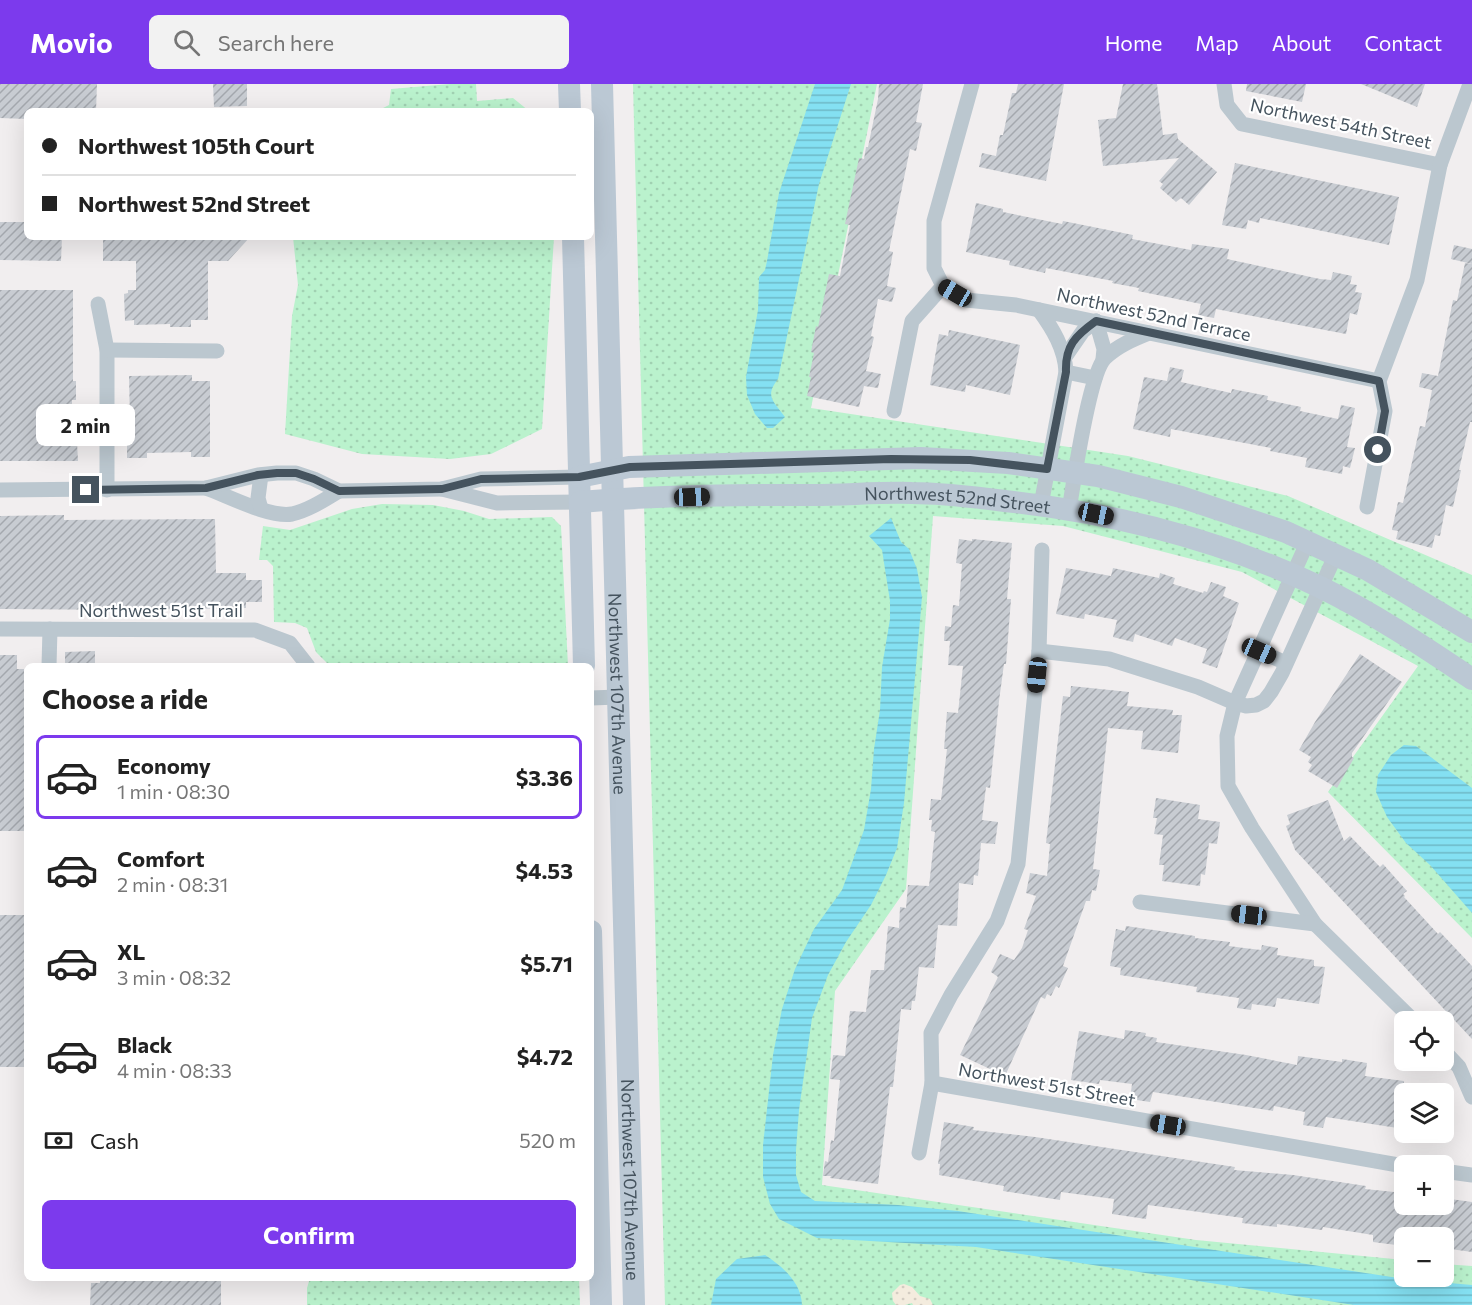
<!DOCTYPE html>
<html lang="en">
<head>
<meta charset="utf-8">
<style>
	body { margin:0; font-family:Commissioner,sans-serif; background:#f2f2f2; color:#222; height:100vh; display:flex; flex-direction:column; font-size:22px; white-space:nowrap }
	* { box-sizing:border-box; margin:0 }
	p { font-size:20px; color:#767676 }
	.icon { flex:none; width:33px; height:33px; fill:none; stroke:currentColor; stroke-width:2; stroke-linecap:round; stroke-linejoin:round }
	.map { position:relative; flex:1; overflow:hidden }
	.sheet { position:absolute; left:24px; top:579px; width:570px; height:618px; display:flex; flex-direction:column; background:#fff; border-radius:9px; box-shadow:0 6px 24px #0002 }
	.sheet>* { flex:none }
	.banner { position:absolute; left:24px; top:24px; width:570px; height:132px; border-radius:9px; box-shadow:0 6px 24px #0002; display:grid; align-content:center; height:132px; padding:0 18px; background:#fff }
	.fabs { position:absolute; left:1394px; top:927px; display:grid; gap:12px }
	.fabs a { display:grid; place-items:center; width:60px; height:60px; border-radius:9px; background:#fff; box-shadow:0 6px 24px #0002; font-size:30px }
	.end { position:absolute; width:27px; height:27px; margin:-14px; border:8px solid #45535e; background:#fff; box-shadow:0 0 0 3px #fff }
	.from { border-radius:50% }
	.bubble { position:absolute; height:42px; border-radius:9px; background:#fff; box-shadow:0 6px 24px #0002; font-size:20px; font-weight:700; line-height:42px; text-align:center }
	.car { position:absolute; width:18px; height:36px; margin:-18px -9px; border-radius:8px; box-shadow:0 0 4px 2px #0007; background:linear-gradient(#222 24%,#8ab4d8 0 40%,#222 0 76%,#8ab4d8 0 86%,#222 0) }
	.banner b { display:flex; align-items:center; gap:21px; height:57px; font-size:22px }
	.banner b+b { border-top:2px solid #e0e0e0 }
	.banner i { width:15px; height:15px; background:#222 }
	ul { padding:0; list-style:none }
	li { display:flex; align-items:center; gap:18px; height:84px; margin:0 12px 9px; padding:0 6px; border:3px solid transparent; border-radius:9px }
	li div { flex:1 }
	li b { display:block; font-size:22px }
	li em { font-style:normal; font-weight:700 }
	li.active { border-color:#7c3aed }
	li>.icon { width:54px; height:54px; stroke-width:1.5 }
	h2 { padding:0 18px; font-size:27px; line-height:72px }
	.pay { display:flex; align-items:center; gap:15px; height:66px; padding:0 18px; font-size:22px }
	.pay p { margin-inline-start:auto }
	.action { display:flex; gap:12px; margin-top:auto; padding:12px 18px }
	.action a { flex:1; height:69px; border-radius:9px; background:#7c3aed; color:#fff; font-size:24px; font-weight:700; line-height:69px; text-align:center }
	header { display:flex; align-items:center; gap:36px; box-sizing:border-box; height:84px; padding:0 30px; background:#7c3aed; color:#fff }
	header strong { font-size:28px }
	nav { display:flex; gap:33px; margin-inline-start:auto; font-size:21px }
	.search { width:420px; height:54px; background:#f2f2f2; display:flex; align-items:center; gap:15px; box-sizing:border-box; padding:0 21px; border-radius:9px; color:#767676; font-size:22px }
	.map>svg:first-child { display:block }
	.grass { fill:url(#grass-dots) }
	.sand { fill:url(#sand-dots) }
	.water { fill:url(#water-rules) }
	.building { fill:url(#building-hatch) }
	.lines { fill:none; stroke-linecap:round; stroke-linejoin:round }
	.street { stroke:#bbc7cf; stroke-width:15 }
	.secondary { stroke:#bbc8d4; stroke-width:22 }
	.route { stroke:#45535e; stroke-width:8 }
	.labels { text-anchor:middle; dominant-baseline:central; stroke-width:4.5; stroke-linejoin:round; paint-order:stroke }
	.street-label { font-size:18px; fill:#45535e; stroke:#fff }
</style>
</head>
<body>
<header>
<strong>Movio</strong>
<div class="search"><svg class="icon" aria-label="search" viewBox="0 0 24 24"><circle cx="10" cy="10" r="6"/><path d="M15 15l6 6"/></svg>Search here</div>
<nav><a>Home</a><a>Map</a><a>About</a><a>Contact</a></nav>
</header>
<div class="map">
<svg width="1472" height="1221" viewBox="0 0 1472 1221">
	<defs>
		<pattern id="grass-dots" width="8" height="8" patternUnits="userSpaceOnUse" patternTransform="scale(1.5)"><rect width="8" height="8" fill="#baf2cd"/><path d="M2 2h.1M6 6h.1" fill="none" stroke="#a1d1b2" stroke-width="1.8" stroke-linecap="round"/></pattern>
		<pattern id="sand-dots" width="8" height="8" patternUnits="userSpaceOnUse" patternTransform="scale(1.5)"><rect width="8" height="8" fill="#f4ecde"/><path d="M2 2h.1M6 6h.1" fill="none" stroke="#d3ccc1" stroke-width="1.8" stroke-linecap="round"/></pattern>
		<pattern id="water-rules" width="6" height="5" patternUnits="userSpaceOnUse" patternTransform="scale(1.5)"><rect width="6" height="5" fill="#84e0f2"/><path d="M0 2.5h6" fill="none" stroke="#6eb8c7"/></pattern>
		<pattern id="building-hatch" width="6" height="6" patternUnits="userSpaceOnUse" patternTransform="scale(1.5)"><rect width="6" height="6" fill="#c8ccd2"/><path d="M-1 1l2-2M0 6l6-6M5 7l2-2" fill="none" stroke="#a4a8ae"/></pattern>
	</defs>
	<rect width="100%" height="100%" fill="#f1eeef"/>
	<g class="grass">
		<path d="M450,0H476L477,17L513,14L529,27H377L389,21L391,5Z"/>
		<path d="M633,0H877L811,324L1128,372L1288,412L1472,491V854L1328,708L1418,582L1242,488L1063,442L933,432L906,805L835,907L822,1101L1196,1156L1404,1176V1192H1443V1180L1472,1182V1221H665Z"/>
		<path d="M293,153H554L542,345L491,370L450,375L362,370L285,350L292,232L298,201Z"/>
		<path d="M382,420L433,421L464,427L489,435L552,433L561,442L568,582H330L316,568L307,544L295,539L274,538L273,482L267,476H259L263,442L290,446L352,425Z"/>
		<path d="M310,1194H579L580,1221H307V1204Z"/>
	</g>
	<path class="sand" d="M904,1200L912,1203L920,1212L930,1215L933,1221H913L912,1219L905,1221H896L893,1217L892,1209L900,1201Z"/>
	<g class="water">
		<path d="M815,0H851L819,100L778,295C764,313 774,317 785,333L773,344H767L755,330L747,311L746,293L758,226L759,193L765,186L767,177L779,109Z"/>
		<path d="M891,434L901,458L909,465L917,485L922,513L904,719L897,764L886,791L871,821L846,858L828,891L812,934L799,1026L796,1066V1091L801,1108L815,1117L898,1121L958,1127L1405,1195L1472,1201V1221H1354L976,1163L817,1154L779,1135L770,1120L763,1093V1061L773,971L782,925L795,885L814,845L842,806L864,746L871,705L874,665L880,626L882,583L890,535V517L882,466L869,452Z"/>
		<path d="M1404,661L1416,662L1472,704V829L1430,781L1406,759L1387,733L1376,708L1378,691L1391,671Z"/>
		<path d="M765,1171C783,1183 801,1198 802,1221H711L716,1195L737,1175Z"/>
	</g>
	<g class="building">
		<path d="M0,0H97L96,27H27V35L0,34Z"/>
		<path d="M213,0H247V22L214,23Z"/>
		<path d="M879,0H923L916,38L922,39L916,67L910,65L889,167L893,168L887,202L896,204L892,218L878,215L871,252L874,253L866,287L881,290L878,304L864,302L859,323L807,312L811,293H809L814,269L811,268L816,242L818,243L829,190L840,192L850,141L845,140L850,116L859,74L864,75L866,63H868L878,15Z"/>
		<path d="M1018,0H1064L1046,97L979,83L982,69L996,72L1000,51H1003L1012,9H1016Z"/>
		<path d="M1123,0H1157L1163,51L1177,49L1178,55L1217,88L1189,121L1181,114L1176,118L1160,104L1163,100L1159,97L1179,74L1103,82L1098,36L1116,34Z"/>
		<path d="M1247,0H1306L1302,18L1246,7Z"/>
		<path d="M1361,0H1425L1417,23Z"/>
		<path d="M1235,79L1399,113L1389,161L1260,134L1259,139L1248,136L1246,145L1222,141Z"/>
		<path d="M976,119L1003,125V128L1062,140L1063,137L1133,151L1132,155L1191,166L1192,160L1229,165L1227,175L1320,195L1331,196L1333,188L1352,192L1350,200L1357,201L1355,208L1362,209L1357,231L1350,229L1346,250L1216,225L1214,234L1198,231L1201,220L1138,207L1139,204L1112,199L1113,197L1046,184L1045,189L1009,181L1010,177L966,168Z"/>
		<path d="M0,138H27V153H62L61,177L0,176Z"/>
		<path d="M103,153H250L228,177H208V236H191V243H170V240L134,241V236L125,237L124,210L128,209V206H136V177H103Z"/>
		<path d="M1454,161L1472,165V180L1451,175Z"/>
		<path d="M1465,179L1472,180V338H1470L1459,386H1461L1453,423L1446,421L1440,452L1435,451L1432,464L1396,455L1398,447L1392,446L1398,418L1403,419L1420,342L1425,343L1432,306L1419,303L1422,289L1438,292L1453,216L1457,217Z"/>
		<path d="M0,206H73V297H76V316H72V358H77L78,377H0Z"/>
		<path d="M949,246L1020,261L1010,311L966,301L965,308L930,301L939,250L948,252Z"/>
		<path d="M1170,283L1184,286L1181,298L1231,309L1232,305L1268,312L1267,316L1301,323L1300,327L1338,335L1341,321L1355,324L1347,363L1355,364L1350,384L1343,382L1342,390L1305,383L1307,374L1270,367L1271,364L1171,345L1170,353L1133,345L1144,293L1167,297Z"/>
		<path d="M192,291V297H210V373H191V368L147,369V374H127V340H130L129,292Z"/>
		<path d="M64,431V436L215,435L216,489H246V496H262V518H246V524L129,526L0,525V432Z"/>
		<path d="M959,455L972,457V455L1012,459L1007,515H1011L1006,580H1004L999,617L990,704L986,703L982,736L998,738L995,760L981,759L978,792L974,791L973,801L959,799L957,842L938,841L934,884L919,883L915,917H912L911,926L901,925L893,1003H890L878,1100L830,1094L831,1092H823L825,1077L828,1078L831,1056L834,1057L840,996L830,995L833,971L845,972L850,927L866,928L871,886H884L888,842L899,844L900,823L906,824L908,801L929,802L935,748L931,747L932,736H929L931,715L941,716L947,665H944L947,628L958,629L963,582L948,581L950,557H944L945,542L951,543L953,521L959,522L962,480L956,479Z"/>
		<path d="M1066,484L1111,492L1113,484L1159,494L1160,489L1175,494L1173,500L1203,509L1204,507L1207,508L1211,498L1226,503L1223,512L1239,519L1217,584L1202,579L1207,565L1175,554L1172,562L1135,550L1133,558L1113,553L1117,536L1085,530L1084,535L1056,530Z"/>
		<path d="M95,567V582H65V568Z"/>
		<path d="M1360,570L1402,598L1352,669V673L1354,674L1337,704L1308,687L1312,681L1308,678L1311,673L1299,666L1315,638Z"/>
		<path d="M0,571H17V585H24V747H0Z"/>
		<path d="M1071,602L1129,608L1127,622L1173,626L1172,631H1182L1178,669L1141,665L1143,647L1108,644L1093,785L1100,786L1096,807L1092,806L1090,817H1086L1063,882L1068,884L1059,904L1056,902L1051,912L1047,910L1045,915L1041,913L1005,992L960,971L998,893L991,888L1000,870L1014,876L1022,864L1028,846L1024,845L1036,812L1026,809L1030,789L1047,792L1050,760L1046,759L1063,612L1070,613Z"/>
		<path d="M1156,714L1200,721L1198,735L1220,738L1217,760L1209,759L1205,791L1201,790L1200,802L1162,797L1164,781H1159L1163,751L1154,750L1157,734H1153Z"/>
		<path d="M1328,716L1344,757L1350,752L1380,783L1383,780L1407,807L1403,810L1405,812L1404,813L1438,850L1440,848L1472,882V955L1295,766L1286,742L1290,740L1287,731Z"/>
		<rect x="0" y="831" width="27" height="152"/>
		<path d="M1126,842L1195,852V854L1230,858L1229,862L1244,864L1261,866L1262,861L1278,864L1277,871L1314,876V882L1325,883L1319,920L1277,914L1275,923L1252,920L1251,926L1237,924L1239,914L1196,908L1197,903L1120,891L1121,884L1110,882L1116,845L1125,847Z"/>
		<path d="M1125,946L1146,949L1145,952L1157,954L1156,958L1246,971L1297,981L1298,972L1342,978V975L1367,979L1365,992L1404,997V1045L1326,1033L1323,1044L1303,1041L1305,1028L1274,1022L1273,1027L1153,1008L1150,1018L1130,1015L1132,1000L1100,996L1099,1000L1071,996L1079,947L1124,955Z"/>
		<path d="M944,1038L974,1043L973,1046L1035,1053L1235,1083L1234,1086L1293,1091L1366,1102L1365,1105L1404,1109V1120H1443V1114L1472,1118V1168L1443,1164V1154H1404V1162L1373,1158V1151L1323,1143L1322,1146L1277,1140V1143L1242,1139L1243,1134L1148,1121L1146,1135L1112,1130L1114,1115L1061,1108L1060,1116L1003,1107L1004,1102L939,1091L940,1080H938Z"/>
		<path d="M100,1194H138V1196L209,1194V1197H221V1221H90L91,1199H100Z"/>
	</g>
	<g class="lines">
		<g class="street">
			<path d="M972,0L934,137V184L943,202L966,216L1016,221L1379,297"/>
			<path d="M1224,0L1227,21L1242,40L1440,81"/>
			<path d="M98,220L107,266V406"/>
			<path d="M1039,226C1053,245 1065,265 1066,288L1041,421"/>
			<path d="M1096,237L1104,265L1103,275"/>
			<path d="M107,266L217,267"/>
			<path d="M1065,273L1083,247L1096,237"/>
			<path d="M1066,288L1095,294"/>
			<path d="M894,327L912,237L943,202"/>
			<path d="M206,404C228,412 270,434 292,430C309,426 324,416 339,407"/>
			<path d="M442,405L497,419L580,418"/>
			<path d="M0,406L206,404L258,391L277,389H296L314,395L339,407L442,405L481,395L579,393"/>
			<path d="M1367,423L1385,327L1379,297L1417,196L1440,81L1470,0"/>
			<path d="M261,425L258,414L261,391"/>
			<path d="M1069,426C1074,397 1089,290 1105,274C1117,262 1134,255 1149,249"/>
			<path d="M1308,457L1235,619L1227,652L1228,702L1252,744L1315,840L1415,938"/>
			<path d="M0,545L255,546L290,559L308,582"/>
			<path d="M1039,567L1109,575L1198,603L1235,619L1246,622L1256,621L1264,617L1271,608L1282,589L1336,470"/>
			<path d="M1259,567L1286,579"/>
			<path d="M49,582L50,545"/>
			<path d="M591,614L618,613"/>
			<path d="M1140,818L1315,840"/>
			<path d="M1443,966L1459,983L1472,1013"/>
			<path d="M932,999L1404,1082"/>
			<path d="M919,1069L932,999L931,949L951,911L997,837L1018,780L1039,567L1042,466"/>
			<path d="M1443,1087L1472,1091"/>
		</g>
		<g class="secondary">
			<path d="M569,0L570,27"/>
			<path id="s1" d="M602,0L634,1221"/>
			<path d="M573,153L584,582"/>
			<path d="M579,393L629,383L921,374L1008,379L1098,392L1181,413L1286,448L1368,486L1472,548"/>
			<path id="s2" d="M580,418C657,411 736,411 814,411C846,411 879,408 912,409C943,409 974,413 1005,417C1114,429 1221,456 1320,503C1373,529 1423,562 1472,595"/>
			<path d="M591,847L601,1221"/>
		</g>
	</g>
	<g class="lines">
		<path class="route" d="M86,406L206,404L258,391L277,389H296L314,395L339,407L442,405L481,395L579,393L630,383L891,375L970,376L1047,385L1066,288C1065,262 1075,252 1096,237L1379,297L1385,327L1378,366"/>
	</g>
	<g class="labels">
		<g class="street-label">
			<text transform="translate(1341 39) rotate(12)">Northwest 54th Street</text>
			<text transform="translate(1154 230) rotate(12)">Northwest 52nd Terrace</text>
			<text stroke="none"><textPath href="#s2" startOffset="378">Northwest 52nd Street</textPath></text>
			<text x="161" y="526">Northwest 51st Trail</text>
			<text stroke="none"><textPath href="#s1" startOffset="610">Northwest 107th Avenue</textPath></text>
			<text transform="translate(1047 1000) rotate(10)">Northwest 51st Street</text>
			<text stroke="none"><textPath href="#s1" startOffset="1096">Northwest 107th Avenue</textPath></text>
		</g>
	</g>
</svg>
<div class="fabs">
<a><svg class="icon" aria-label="locate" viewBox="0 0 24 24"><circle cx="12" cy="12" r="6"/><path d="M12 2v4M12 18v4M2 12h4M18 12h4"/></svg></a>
<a><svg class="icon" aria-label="layers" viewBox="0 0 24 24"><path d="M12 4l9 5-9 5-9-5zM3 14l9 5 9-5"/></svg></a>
<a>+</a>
<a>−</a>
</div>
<i class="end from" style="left:1378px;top:366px"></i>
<i class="end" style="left:86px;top:406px"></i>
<div class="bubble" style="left:36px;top:320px;width:99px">2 min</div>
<i class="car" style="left:955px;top:209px;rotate:300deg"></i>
<i class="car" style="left:692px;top:413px;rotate:88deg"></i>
<i class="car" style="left:1096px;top:430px;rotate:102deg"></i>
<i class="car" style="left:1259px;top:567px;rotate:114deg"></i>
<i class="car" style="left:1037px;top:591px;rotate:186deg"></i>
<i class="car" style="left:1249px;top:831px;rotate:277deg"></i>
<i class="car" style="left:1168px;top:1041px;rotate:280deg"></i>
<div class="banner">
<b><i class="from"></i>Northwest 105th Court</b>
<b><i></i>Northwest 52nd Street</b>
</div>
<section class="sheet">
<h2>Choose a ride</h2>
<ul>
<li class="active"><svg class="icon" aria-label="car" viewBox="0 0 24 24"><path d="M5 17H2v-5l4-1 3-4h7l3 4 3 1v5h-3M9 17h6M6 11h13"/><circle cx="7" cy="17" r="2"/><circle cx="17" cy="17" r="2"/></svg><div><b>Economy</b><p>1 min · 08:30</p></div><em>$3.36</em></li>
<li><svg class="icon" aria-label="car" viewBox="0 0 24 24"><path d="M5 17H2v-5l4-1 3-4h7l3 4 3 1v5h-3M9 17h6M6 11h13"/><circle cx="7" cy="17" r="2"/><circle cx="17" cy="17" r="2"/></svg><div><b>Comfort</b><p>2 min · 08:31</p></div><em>$4.53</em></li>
<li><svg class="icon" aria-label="car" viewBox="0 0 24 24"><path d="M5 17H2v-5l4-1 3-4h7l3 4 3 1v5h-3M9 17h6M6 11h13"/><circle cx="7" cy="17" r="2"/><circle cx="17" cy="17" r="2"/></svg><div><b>XL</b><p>3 min · 08:32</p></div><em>$5.71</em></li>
<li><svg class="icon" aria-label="car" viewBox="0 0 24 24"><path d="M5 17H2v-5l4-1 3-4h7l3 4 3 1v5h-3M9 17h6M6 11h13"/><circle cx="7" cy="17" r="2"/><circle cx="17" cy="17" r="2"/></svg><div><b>Black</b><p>4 min · 08:33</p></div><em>$4.72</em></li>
</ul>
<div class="pay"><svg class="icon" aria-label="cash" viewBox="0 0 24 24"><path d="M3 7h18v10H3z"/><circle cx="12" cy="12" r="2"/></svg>Cash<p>520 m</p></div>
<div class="action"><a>Confirm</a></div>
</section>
</div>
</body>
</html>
